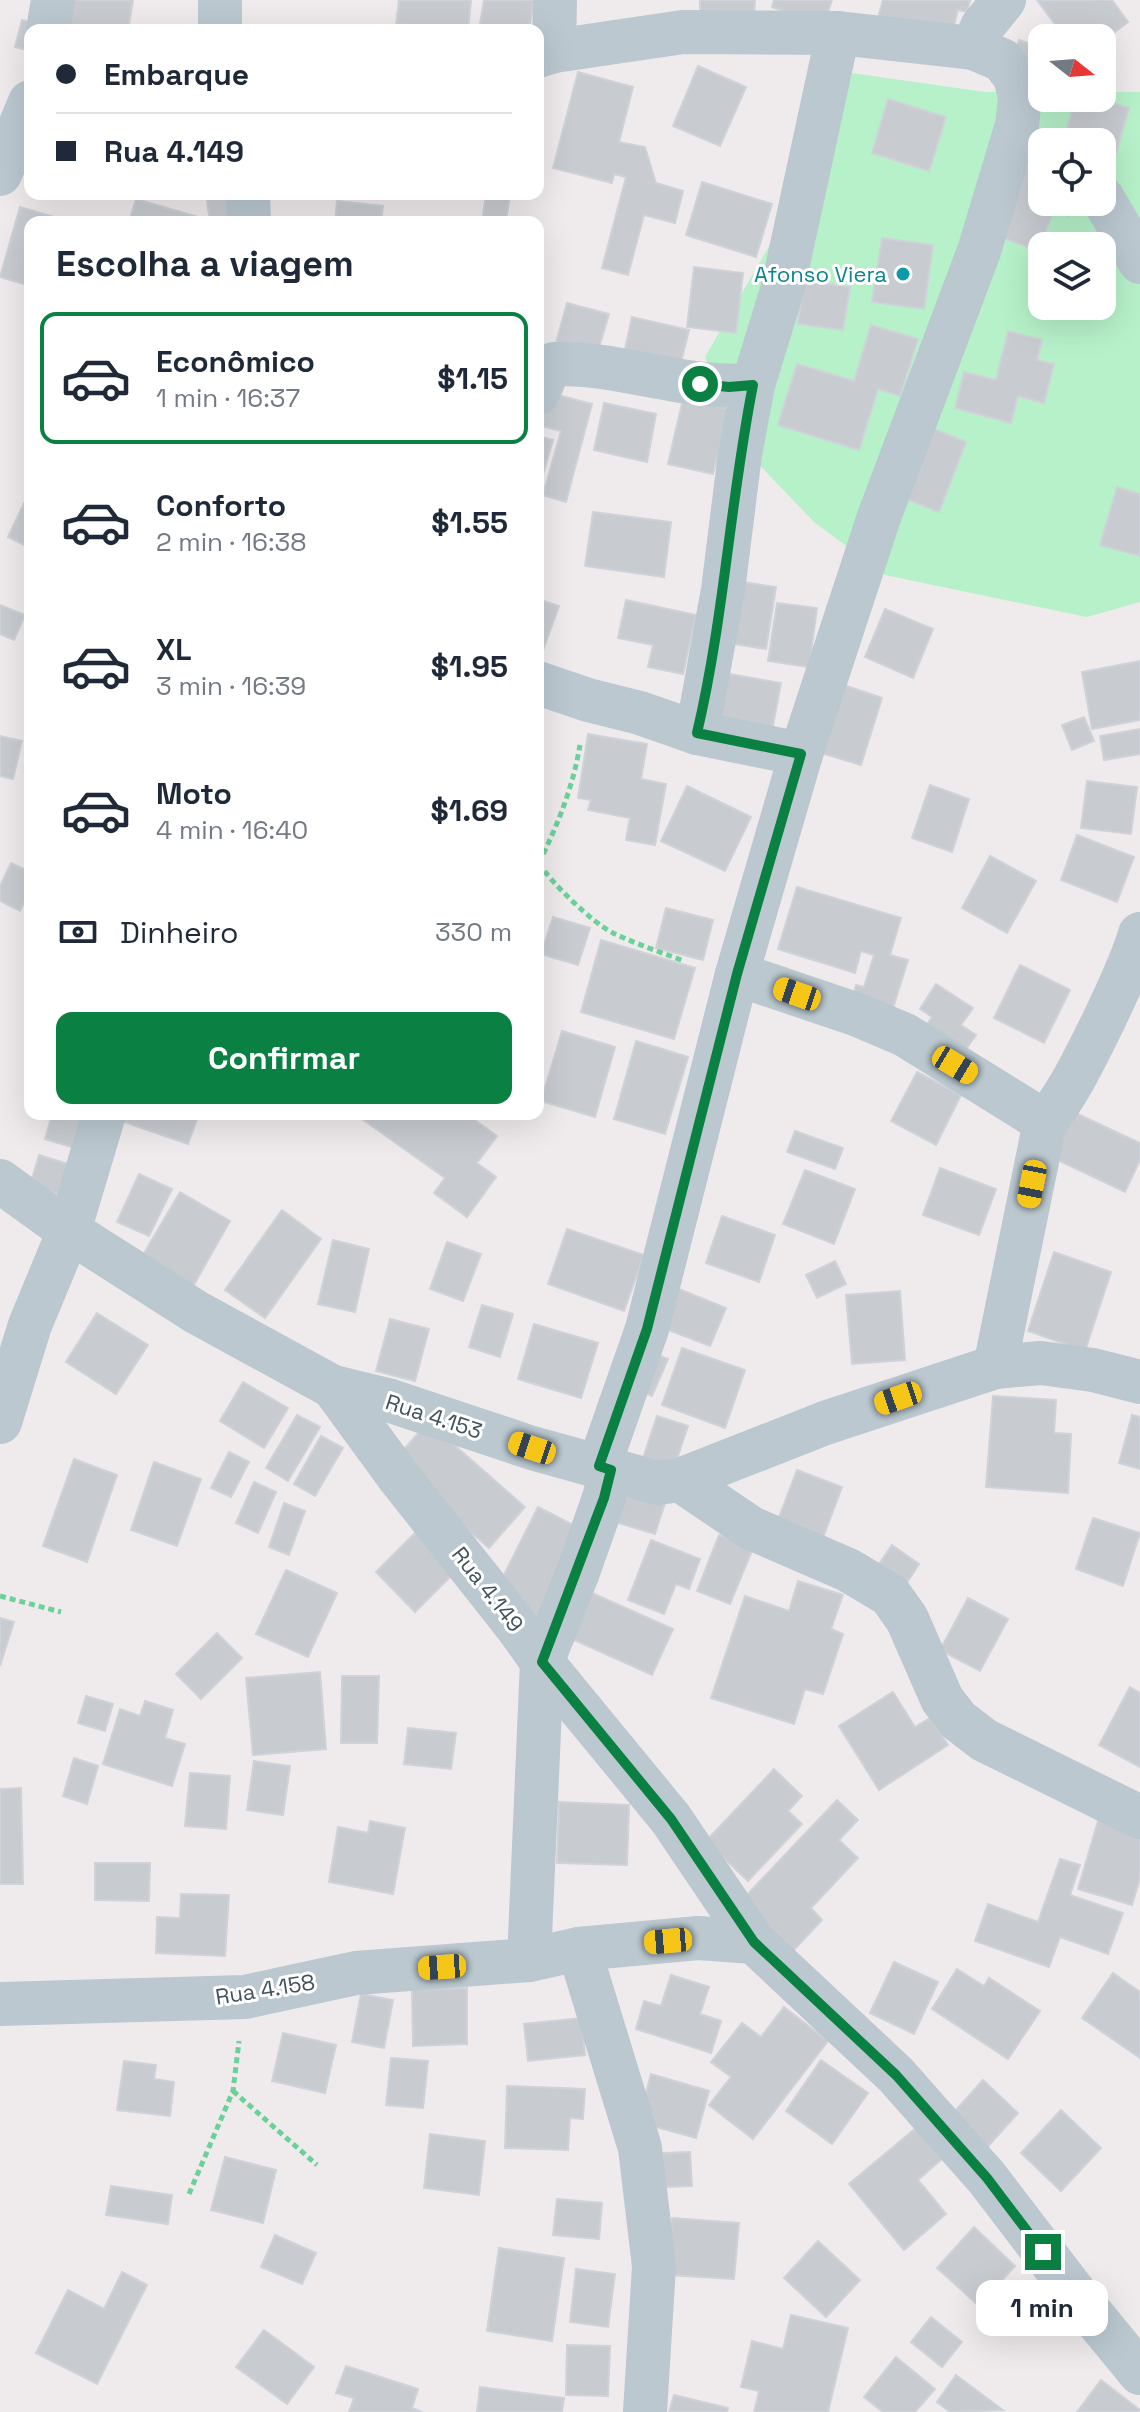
<!DOCTYPE html>
<html lang="pt">
<head>
<meta charset="utf-8">
<style>
	body { margin:0; font-family:"Space Grotesk",sans-serif; background:#f6f6f7; color:#1f2937; height:100vh; display:flex; flex-direction:column; font-size:30px; white-space:nowrap }
	* { box-sizing:border-box; margin:0 }
	p { font-size:26px; color:#747a83 }
	.icon { flex:none; width:44px; height:44px; fill:none; stroke:currentColor; stroke-width:2; stroke-linecap:round; stroke-linejoin:round }
	.map { position:relative; flex:1; overflow:hidden }
	.details { position:absolute; left:24px; top:216px; width:520px; height:904px; display:flex; flex-direction:column; background:#fff; border-radius:16px; box-shadow:0 8px 32px #0002 }
	.details>* { flex:none }
	.guide { position:absolute; left:24px; top:24px; width:520px; height:176px; border-radius:16px; box-shadow:0 8px 32px #0002; display:grid; align-content:center; height:176px; padding:0 32px; background:#fff }
	.needle { width:52px; rotate:107deg }
	.tools { position:absolute; left:1028px; top:24px; display:grid; gap:16px }
	.tools a { display:grid; place-items:center; width:88px; height:88px; border-radius:16px; background:#fff; box-shadow:0 8px 32px #0002; font-size:40px }
	.end { position:absolute; width:36px; height:36px; margin:-18px; border:10px solid #0b8043; background:#fff; box-shadow:0 0 0 4px #fff }
	.from { border-radius:50% }
	.bubble { position:absolute; height:56px; border-radius:16px; background:#fff; box-shadow:0 8px 32px #0002; font-size:26px; font-weight:700; line-height:56px; text-align:center }
	.car { position:absolute; width:24px; height:48px; margin:-24px -12px; border-radius:10px; box-shadow:0 0 6px 2px #0007; background:linear-gradient(#f5c518 24%,#345 0 40%,#f5c518 0 76%,#345 0 86%,#f5c518 0) }
	.guide b { display:flex; align-items:center; gap:28px; height:76px; font-size:30px }
	.guide b+b { border-top:2px solid #e0e1e3 }
	.guide i { width:20px; height:20px; background:#1f2937 }
	ul { padding:0; list-style:none }
	li { display:flex; align-items:center; gap:24px; height:132px; margin:0 16px 12px; padding:0 16px; border:4px solid transparent; border-radius:16px }
	li div { flex:1 }
	li b { display:block; font-size:30px }
	li em { font-style:normal; font-weight:700 }
	li.current { border-color:#0b8043 }
	li>.icon { width:72px; height:72px; stroke-width:1.5 }
	h2 { padding:0 32px; font-size:36px; line-height:96px }
	.pay { display:flex; align-items:center; gap:20px; height:88px; padding:0 32px; font-size:30px }
	.pay p { margin-inline-start:auto }
	.button { display:flex; gap:16px; margin-top:auto; padding:16px 32px }
	.button a { flex:1; height:92px; border-radius:16px; background:#0b8043; color:#fff; font-size:32px; font-weight:700; line-height:92px; text-align:center }
	.map>svg:first-child { display:block }
	.green { fill:#b6f1c9; fill-rule:evenodd }
	.building { fill:#c8ccd1; stroke:#cfd2d8; stroke-width:2 }
	.lines { fill:none; stroke-linecap:round; stroke-linejoin:round }
	.path { stroke:#6cd199; stroke-width:5; stroke-dasharray:6 4; stroke-linecap:butt }
	.minor { stroke:#bbc8d0; stroke-width:44 }
	.route { stroke:#0b8043; stroke-width:10 }
	.culture-dot { fill:#0f9aa8; stroke:#fff; stroke-width:3 }
	.labels { text-anchor:middle; dominant-baseline:central; stroke-width:6; stroke-linejoin:round; paint-order:stroke }
	.culture-label { font-size:22px; fill:#0d838f; stroke:#fff; text-anchor:end }
	.street-label { font-size:22px; fill:#43515a; stroke:#fff }
</style>
</head>
<body>
<div class="map">
<svg width="1140" height="2412" viewBox="0 0 1140 2412">
	<rect width="100%" height="100%" fill="#efebec"/>
	<path class="green" d="M845,72L985,92H1042V98H1102V92H1140V602L1087,617L885,575L814,522L746,451L705,357L801,191L837,142ZM1042,142H1102V202H1042ZM1042,246H1102V306H1042Z"/>
	<g class="building">
		<path d="M63,0H133L128,30H58Z"/>
		<path d="M399,0H471L468,30L396,24Z"/>
		<path d="M484,0H534L529,30H479Z"/>
		<path d="M700,0H755L754,15L700,11Z"/>
		<path d="M774,0H832L824,24L772,7Z"/>
		<path d="M883,0H970L967,12L958,10L949,44L876,25Z"/>
		<path d="M1037,0H1112L1128,22L1102,42V38H1065Z"/>
		<path d="M22,20L43,25L30,30V51L15,47Z"/>
		<path d="M1019,40L1042,48V70L1012,60Z"/>
		<path d="M698,66L746,87L720,146L673,126Z"/>
		<path d="M578,72L633,87L619,142L645,147L656,183L683,191L675,223L644,215L628,275L602,268L626,177L614,174L612,183L553,168Z"/>
		<path d="M1102,79L1113,82L1107,101L1129,108L1114,160L1102,156V142H1063L1076,98H1102Z"/>
		<path d="M888,99L946,117L929,171L872,153Z"/>
		<path d="M1017,164L1042,174V202H1075L1069,216L1054,210L1038,251L990,233Z"/>
		<path d="M702,182L772,204L756,257L686,235Z"/>
		<path d="M206,194H240L244,222H210Z"/>
		<path d="M486,194L510,195L506,222H482Z"/>
		<path d="M136,199L198,217L197,222H129Z"/>
		<path d="M337,201L383,206L381,222H335Z"/>
		<path d="M20,207L71,222H30V286L0,277Z"/>
		<path d="M882,238L933,245L924,309L872,302Z"/>
		<path d="M694,267L743,273L736,333L687,327Z"/>
		<path d="M804,281L850,287L843,330L798,324Z"/>
		<path d="M567,303L609,314L595,361L554,350Z"/>
		<path d="M632,317L689,330L679,371L623,358Z"/>
		<path d="M871,325L918,339L900,396L878,389L859,450L778,425L797,364L854,381Z"/>
		<path d="M1008,331L1042,340L1037,360L1054,364L1044,403L1018,396L1011,423L955,408L964,372L996,380Z"/>
		<path d="M550,393L592,404L566,502L543,495L561,431L541,426Z"/>
		<path d="M683,399L729,409L713,474L668,464Z"/>
		<path d="M604,403L656,414L647,462L594,450Z"/>
		<path d="M929,427L966,442L939,512L901,497Z"/>
		<path d="M538,436L553,440L539,488H538Z"/>
		<path d="M1117,487L1140,494V556L1100,545Z"/>
		<path d="M24,503L30,506V548L8,537Z"/>
		<path d="M593,512L671,522L664,577L585,566Z"/>
		<path d="M736,581L776,587L766,649L726,643Z"/>
		<path d="M538,599L559,606L538,664Z"/>
		<path d="M626,600L696,615L683,674L648,667L653,645L618,638Z"/>
		<path d="M777,603L817,608L809,667L768,661Z"/>
		<path d="M0,605L25,615L14,640L0,634Z"/>
		<path d="M885,609L933,629L913,678L865,657Z"/>
		<path d="M1140,661V720L1092,729L1082,672Z"/>
		<path d="M718,672L781,683L771,736L708,725Z"/>
		<path d="M832,681L882,698L861,765L811,750Z"/>
		<path d="M1084,717L1094,741L1072,750L1062,725Z"/>
		<path d="M1140,729V754L1104,760L1100,736Z"/>
		<path d="M588,734L647,744L641,779L666,784L655,845L626,840L630,818L588,810L591,800L578,798Z"/>
		<path d="M0,736L22,741L13,779L0,776Z"/>
		<path d="M1087,781L1137,787L1131,834L1081,828Z"/>
		<path d="M930,785L969,799L952,852L912,838Z"/>
		<path d="M687,786L751,817L725,871L661,841Z"/>
		<path d="M1077,835L1134,857L1117,902L1061,880Z"/>
		<path d="M990,856L1036,881L1007,933L962,908Z"/>
		<path d="M11,863L30,872V890L20,911L0,901V886Z"/>
		<path d="M797,887L901,918L890,955L908,960L890,1018L850,1005L856,985L864,987L874,955L861,951L855,973L778,949Z"/>
		<path d="M666,908L713,920L703,960L656,948Z"/>
		<path d="M553,917L590,928L578,965L541,954Z"/>
		<path d="M601,940L695,968L674,1039L581,1012Z"/>
		<path d="M1020,965L1070,990L1044,1043L994,1018Z"/>
		<path d="M936,984L973,1008L961,1025L976,1035L959,1059L921,1034L932,1017L920,1009Z"/>
		<path d="M562,1031L615,1047L595,1117L541,1101Z"/>
		<path d="M636,1041L688,1057L665,1134L614,1119Z"/>
		<path d="M917,1072L961,1095L936,1145L891,1121Z"/>
		<path d="M1067,1109L1140,1143V1160L1125,1192L1045,1154Z"/>
		<path d="M52,1114H84L75,1148L45,1139Z"/>
		<path d="M124,1114H199L188,1144L121,1121Z"/>
		<path d="M365,1114H475L472,1118L497,1136L477,1163L496,1177L467,1217L434,1193L445,1178L362,1119Z"/>
		<path d="M795,1131L843,1148L835,1169L787,1152Z"/>
		<path d="M39,1155L68,1164L59,1194L30,1186Z"/>
		<path d="M940,1168L996,1189L979,1235L923,1215Z"/>
		<path d="M805,1170L855,1189L834,1244L783,1224Z"/>
		<path d="M139,1174L172,1189L149,1236L117,1222Z"/>
		<path d="M180,1192L230,1221L191,1290L140,1260Z"/>
		<path d="M282,1210L321,1239L265,1318L225,1290Z"/>
		<path d="M722,1216L775,1235L759,1282L706,1263Z"/>
		<path d="M567,1229L644,1255L624,1311L548,1284Z"/>
		<path d="M333,1240L369,1249L355,1312L318,1304Z"/>
		<path d="M447,1242L481,1254L463,1301L430,1289Z"/>
		<path d="M1054,1252L1111,1272L1085,1351L1028,1331Z"/>
		<path d="M835,1261L846,1284L817,1298L806,1275Z"/>
		<path d="M674,1287L726,1308L710,1346L658,1326Z"/>
		<path d="M900,1291L905,1360L852,1364L846,1295Z"/>
		<path d="M482,1305L513,1314L500,1357L469,1347Z"/>
		<path d="M97,1313L148,1345L116,1394L66,1362Z"/>
		<path d="M390,1319L429,1329L415,1381L376,1371Z"/>
		<path d="M534,1324L598,1343L581,1398L518,1379Z"/>
		<path d="M682,1348L745,1370L725,1428L662,1405Z"/>
		<path d="M650,1352L668,1359L652,1396L635,1389Z"/>
		<path d="M243,1382L288,1408L264,1448L220,1421Z"/>
		<path d="M993,1396L1056,1400L1054,1433L1071,1434L1068,1493L986,1487Z"/>
		<path d="M297,1415L320,1427L288,1481L266,1468Z"/>
		<path d="M1132,1415L1140,1417V1469L1119,1463Z"/>
		<path d="M657,1416L688,1426L672,1474L641,1464Z"/>
		<path d="M428,1422L525,1507L489,1548L392,1463Z"/>
		<path d="M321,1436L343,1448L315,1496L294,1484Z"/>
		<path d="M229,1452L249,1462L231,1497L211,1488Z"/>
		<path d="M74,1459L117,1475L87,1562L43,1546Z"/>
		<path d="M154,1462L201,1479L177,1546L131,1530Z"/>
		<path d="M797,1470L842,1487L818,1551L773,1533Z"/>
		<path d="M254,1482L276,1492L258,1533L236,1523Z"/>
		<path d="M618,1486L666,1500L655,1534L609,1520Z"/>
		<path d="M284,1503L305,1511L289,1555L269,1547Z"/>
		<path d="M538,1507L581,1529L537,1617L494,1595Z"/>
		<path d="M1093,1518L1140,1533L1123,1586L1076,1569Z"/>
		<path d="M415,1533L454,1573L415,1612L376,1572Z"/>
		<path d="M719,1535L753,1548L730,1604L697,1591Z"/>
		<path d="M651,1540L700,1559L689,1589L676,1584L664,1614L628,1600Z"/>
		<path d="M892,1545L919,1564L901,1592L873,1573Z"/>
		<path d="M286,1570L337,1593L308,1657L256,1634Z"/>
		<path d="M798,1581L843,1595L831,1629L843,1634L823,1694L805,1689L794,1724L711,1698L745,1596L789,1611Z"/>
		<path d="M592,1593L673,1629L652,1675L572,1639Z"/>
		<path d="M968,1598L1008,1619L980,1671L940,1650Z"/>
		<path d="M0,1618L14,1622L0,1666Z"/>
		<path d="M217,1633L242,1658L201,1699L176,1674Z"/>
		<path d="M320,1672L326,1749L253,1755L246,1678Z"/>
		<path d="M342,1676H379L377,1743H341Z"/>
		<path d="M1130,1687L1140,1693V1767L1099,1745Z"/>
		<path d="M893,1692L915,1727L930,1718L948,1745L879,1790L839,1726Z"/>
		<path d="M86,1696L113,1704L105,1731L78,1723Z"/>
		<path d="M145,1701L173,1710L165,1738L185,1744L172,1786L103,1764L120,1709L140,1716Z"/>
		<path d="M408,1728L456,1733L451,1769L404,1764Z"/>
		<path d="M74,1758L98,1766L87,1804L63,1796Z"/>
		<path d="M254,1761L290,1766L283,1815L247,1810Z"/>
		<path d="M774,1769L802,1796L788,1811L802,1824L748,1881L706,1841Z"/>
		<path d="M190,1773L230,1776L226,1829L185,1826Z"/>
		<path d="M21,1788L23,1884H0V1789Z"/>
		<path d="M837,1800L858,1820L839,1840L858,1858L811,1908L822,1920L792,1952L740,1902Z"/>
		<path d="M559,1802L629,1805L627,1865L557,1863Z"/>
		<path d="M370,1821L405,1828L393,1894L329,1882L338,1827L368,1833Z"/>
		<path d="M1098,1821L1140,1833V1878L1132,1905L1078,1889Z"/>
		<path d="M1060,1859L1080,1865L1070,1895L1123,1913L1108,1954L1060,1937L1049,1967L975,1941L988,1904L1038,1922Z"/>
		<path d="M95,1863H150L149,1901L95,1900Z"/>
		<path d="M181,1894L229,1895L225,1956L156,1953L157,1917L180,1918Z"/>
		<path d="M894,1962L938,1982L914,2034L870,2013Z"/>
		<path d="M957,1969L984,1986L989,1978L1040,2011L1008,2059L932,2009Z"/>
		<path d="M1113,1973L1140,1992V2058L1082,2018Z"/>
		<path d="M671,1975L709,1987L700,2014L721,2021L711,2053L636,2029L644,2001L661,2006Z"/>
		<path d="M467,1988V2044L413,2046L412,1990Z"/>
		<path d="M361,1994L393,2000L384,2048L352,2042Z"/>
		<path d="M784,2007L828,2041L753,2139L709,2105L731,2077L711,2062L742,2023L761,2037Z"/>
		<path d="M581,2018L585,2055L528,2061L524,2024Z"/>
		<path d="M283,2033L336,2045L325,2093L272,2081Z"/>
		<path d="M391,2058L428,2061L423,2108L386,2105Z"/>
		<path d="M821,2060L868,2093L832,2144L786,2111Z"/>
		<path d="M124,2061L156,2065L154,2079L174,2082L170,2116L117,2110Z"/>
		<path d="M651,2074L709,2091L696,2138L638,2122Z"/>
		<path d="M983,2080L1018,2113L982,2153L946,2121Z"/>
		<path d="M507,2086L585,2089L583,2119L570,2118L568,2150L505,2148Z"/>
		<path d="M1061,2110L1101,2148L1061,2191L1021,2153Z"/>
		<path d="M916,2128L942,2159L918,2180L946,2214L904,2250L849,2184Z"/>
		<path d="M430,2134L485,2141L479,2195L424,2188Z"/>
		<path d="M690,2152L692,2186L664,2187L663,2153Z"/>
		<path d="M225,2157L276,2170L263,2223L211,2210Z"/>
		<path d="M111,2186L172,2195L168,2224L106,2215Z"/>
		<path d="M557,2199L602,2203L599,2239L553,2235Z"/>
		<path d="M672,2218L739,2223L734,2279L668,2275Z"/>
		<path d="M974,2227L1015,2266L979,2306L937,2268Z"/>
		<path d="M275,2235L316,2253L302,2284L261,2267Z"/>
		<path d="M818,2241L860,2280L826,2317L784,2278Z"/>
		<path d="M499,2248L564,2258L552,2341L487,2331Z"/>
		<path d="M576,2269L615,2274L608,2327L570,2322Z"/>
		<path d="M122,2272L147,2285L97,2384L36,2353L68,2290L104,2309Z"/>
		<path d="M791,2315L848,2328L828,2412H754L759,2391L741,2387L752,2341L783,2349Z"/>
		<path d="M931,2317L962,2342L942,2367L911,2342Z"/>
		<path d="M264,2330L314,2367L287,2404L236,2367Z"/>
		<path d="M567,2345L610,2346L608,2396L566,2395Z"/>
		<path d="M896,2357L935,2389L915,2412H883L864,2397Z"/>
		<path d="M346,2366L418,2389L412,2408L422,2412H349L354,2398L336,2393Z"/>
		<path d="M956,2375L1003,2410L950,2412L937,2402Z"/>
		<path d="M1101,2380L1140,2410V2412H1077Z"/>
		<path d="M480,2387L564,2398L562,2412H477Z"/>
		<path d="M674,2395L728,2408L727,2412H669Z"/>
	</g>
	<g class="lines">
		<g class="path">
			<path d="M539,863C550,882 593,923 613,933C636,944 660,952 684,961"/>
			<path d="M539,863C558,824 573,787 580,745"/>
			<path d="M0,1596L61,1612"/>
			<path d="M233,2091L317,2165"/>
			<path d="M189,2194L233,2091L239,2041"/>
		</g>
		<g class="minor">
			<path d="M220,0V30"/>
			<path d="M48,30L53,0"/>
			<path d="M973,48L982,27L1004,0"/>
			<path d="M554,51L555,0"/>
			<path d="M538,56L554,51L683,32L838,33L973,48L1002,60L1015,77L1020,97L1017,125L979,251L879,517L801,754L737,974L647,1329L599,1466"/>
			<path d="M0,174L30,102"/>
			<path d="M248,194L249,222"/>
			<path d="M1102,197L1140,262"/>
			<path d="M538,393L549,368L554,364C621,362 686,391 753,385"/>
			<path d="M538,683L588,700L640,713L697,733L801,754"/>
			<path d="M697,733L723,590L740,454L753,385L783,287L838,33"/>
			<path d="M737,974L858,1015L905,1035L1045,1122"/>
			<path d="M0,1181L69,1231L196,1312L333,1387L391,1401L532,1448L658,1483L680,1480L825,1423L995,1367L1041,1363L1093,1370L1140,1382"/>
			<path d="M995,1367L1045,1122C1070,1091 1086,1056 1104,1020C1117,992 1131,964 1140,934"/>
			<path d="M333,1387L398,1476L518,1628L542,1662L671,1819L754,1942L896,2075L987,2178L1081,2301L1140,2373"/>
			<path d="M0,1422L30,1325L69,1231L104,1114"/>
			<path d="M680,1480L751,1528L848,1570L890,1595L907,1619L942,1699L958,1720L984,1740L1140,1817"/>
			<path d="M579,1949L640,2148L654,2266L645,2412"/>
			<path d="M529,1960L542,1662L578,1572L604,1498L611,1470"/>
			<path d="M0,2004L245,1997L356,1973L529,1960L579,1949L698,1938L754,1942"/>
		</g>
	</g>
	<g class="lines">
		<path class="route" d="M700,384L729,387L753,385C730,501 724,619 697,733L801,754L737,974L647,1329L599,1466L611,1470L604,1498L542,1662L671,1819L754,1942L896,2075L987,2178L1043,2252"/>
	</g>
	<circle class="culture-dot" cx="903" cy="274" r="8"/>
	<g class="labels">
		<g class="culture-label">
			<text x="887" y="274">Afonso Viera</text>
		</g>
		<g class="street-label">
			<text transform="translate(434 1416) rotate(18)">Rua 4.153</text>
			<text transform="translate(488 1589) rotate(52)">Rua 4.149</text>
			<text transform="translate(265 1989) rotate(-9)">Rua 4.158</text>
		</g>
	</g>
</svg>
<div class="tools">
<a><svg class="needle" viewBox="-14 -14 28 28"><path d="M0-13l5 13h-10z" fill="#e53935"/><path d="M0 13l5-13h-10z" fill="#747a83"/></svg></a>
<a><svg class="icon" aria-label="locate" viewBox="0 0 24 24"><circle cx="12" cy="12" r="6"/><path d="M12 2v4M12 18v4M2 12h4M18 12h4"/></svg></a>
<a><svg class="icon" aria-label="layers" viewBox="0 0 24 24"><path d="M12 4l9 5-9 5-9-5zM3 14l9 5 9-5"/></svg></a>
</div>
<i class="end from" style="left:700px;top:384px"></i>
<i class="end" style="left:1043px;top:2252px"></i>
<div class="bubble" style="left:976px;top:2280px;width:132px">1 min</div>
<i class="car" style="left:797px;top:994px;rotate:289deg"></i>
<i class="car" style="left:955px;top:1065px;rotate:121deg"></i>
<i class="car" style="left:1032px;top:1184px;rotate:191deg"></i>
<i class="car" style="left:898px;top:1398px;rotate:251deg"></i>
<i class="car" style="left:532px;top:1448px;rotate:288deg"></i>
<i class="car" style="left:668px;top:1941px;rotate:265deg"></i>
<i class="car" style="left:442px;top:1967px;rotate:266deg"></i>
<div class="guide">
<b><i class="from"></i>Embarque</b>
<b><i></i>Rua 4.149</b>
</div>
<section class="details">
<h2>Escolha a viagem</h2>
<ul>
<li class="current"><svg class="icon" aria-label="car" viewBox="0 0 24 24"><path d="M5 17H2v-5l4-1 3-4h7l3 4 3 1v5h-3M9 17h6M6 11h13"/><circle cx="7" cy="17" r="2"/><circle cx="17" cy="17" r="2"/></svg><div><b>Econômico</b><p>1 min · 16:37</p></div><em>$1.15</em></li>
<li><svg class="icon" aria-label="car" viewBox="0 0 24 24"><path d="M5 17H2v-5l4-1 3-4h7l3 4 3 1v5h-3M9 17h6M6 11h13"/><circle cx="7" cy="17" r="2"/><circle cx="17" cy="17" r="2"/></svg><div><b>Conforto</b><p>2 min · 16:38</p></div><em>$1.55</em></li>
<li><svg class="icon" aria-label="car" viewBox="0 0 24 24"><path d="M5 17H2v-5l4-1 3-4h7l3 4 3 1v5h-3M9 17h6M6 11h13"/><circle cx="7" cy="17" r="2"/><circle cx="17" cy="17" r="2"/></svg><div><b>XL</b><p>3 min · 16:39</p></div><em>$1.95</em></li>
<li><svg class="icon" aria-label="car" viewBox="0 0 24 24"><path d="M5 17H2v-5l4-1 3-4h7l3 4 3 1v5h-3M9 17h6M6 11h13"/><circle cx="7" cy="17" r="2"/><circle cx="17" cy="17" r="2"/></svg><div><b>Moto</b><p>4 min · 16:40</p></div><em>$1.69</em></li>
</ul>
<div class="pay"><svg class="icon" aria-label="cash" viewBox="0 0 24 24"><path d="M3 7h18v10H3z"/><circle cx="12" cy="12" r="2"/></svg>Dinheiro<p>330 m</p></div>
<div class="button"><a>Confirmar</a></div>
</section>
</div>
</body>
</html>
